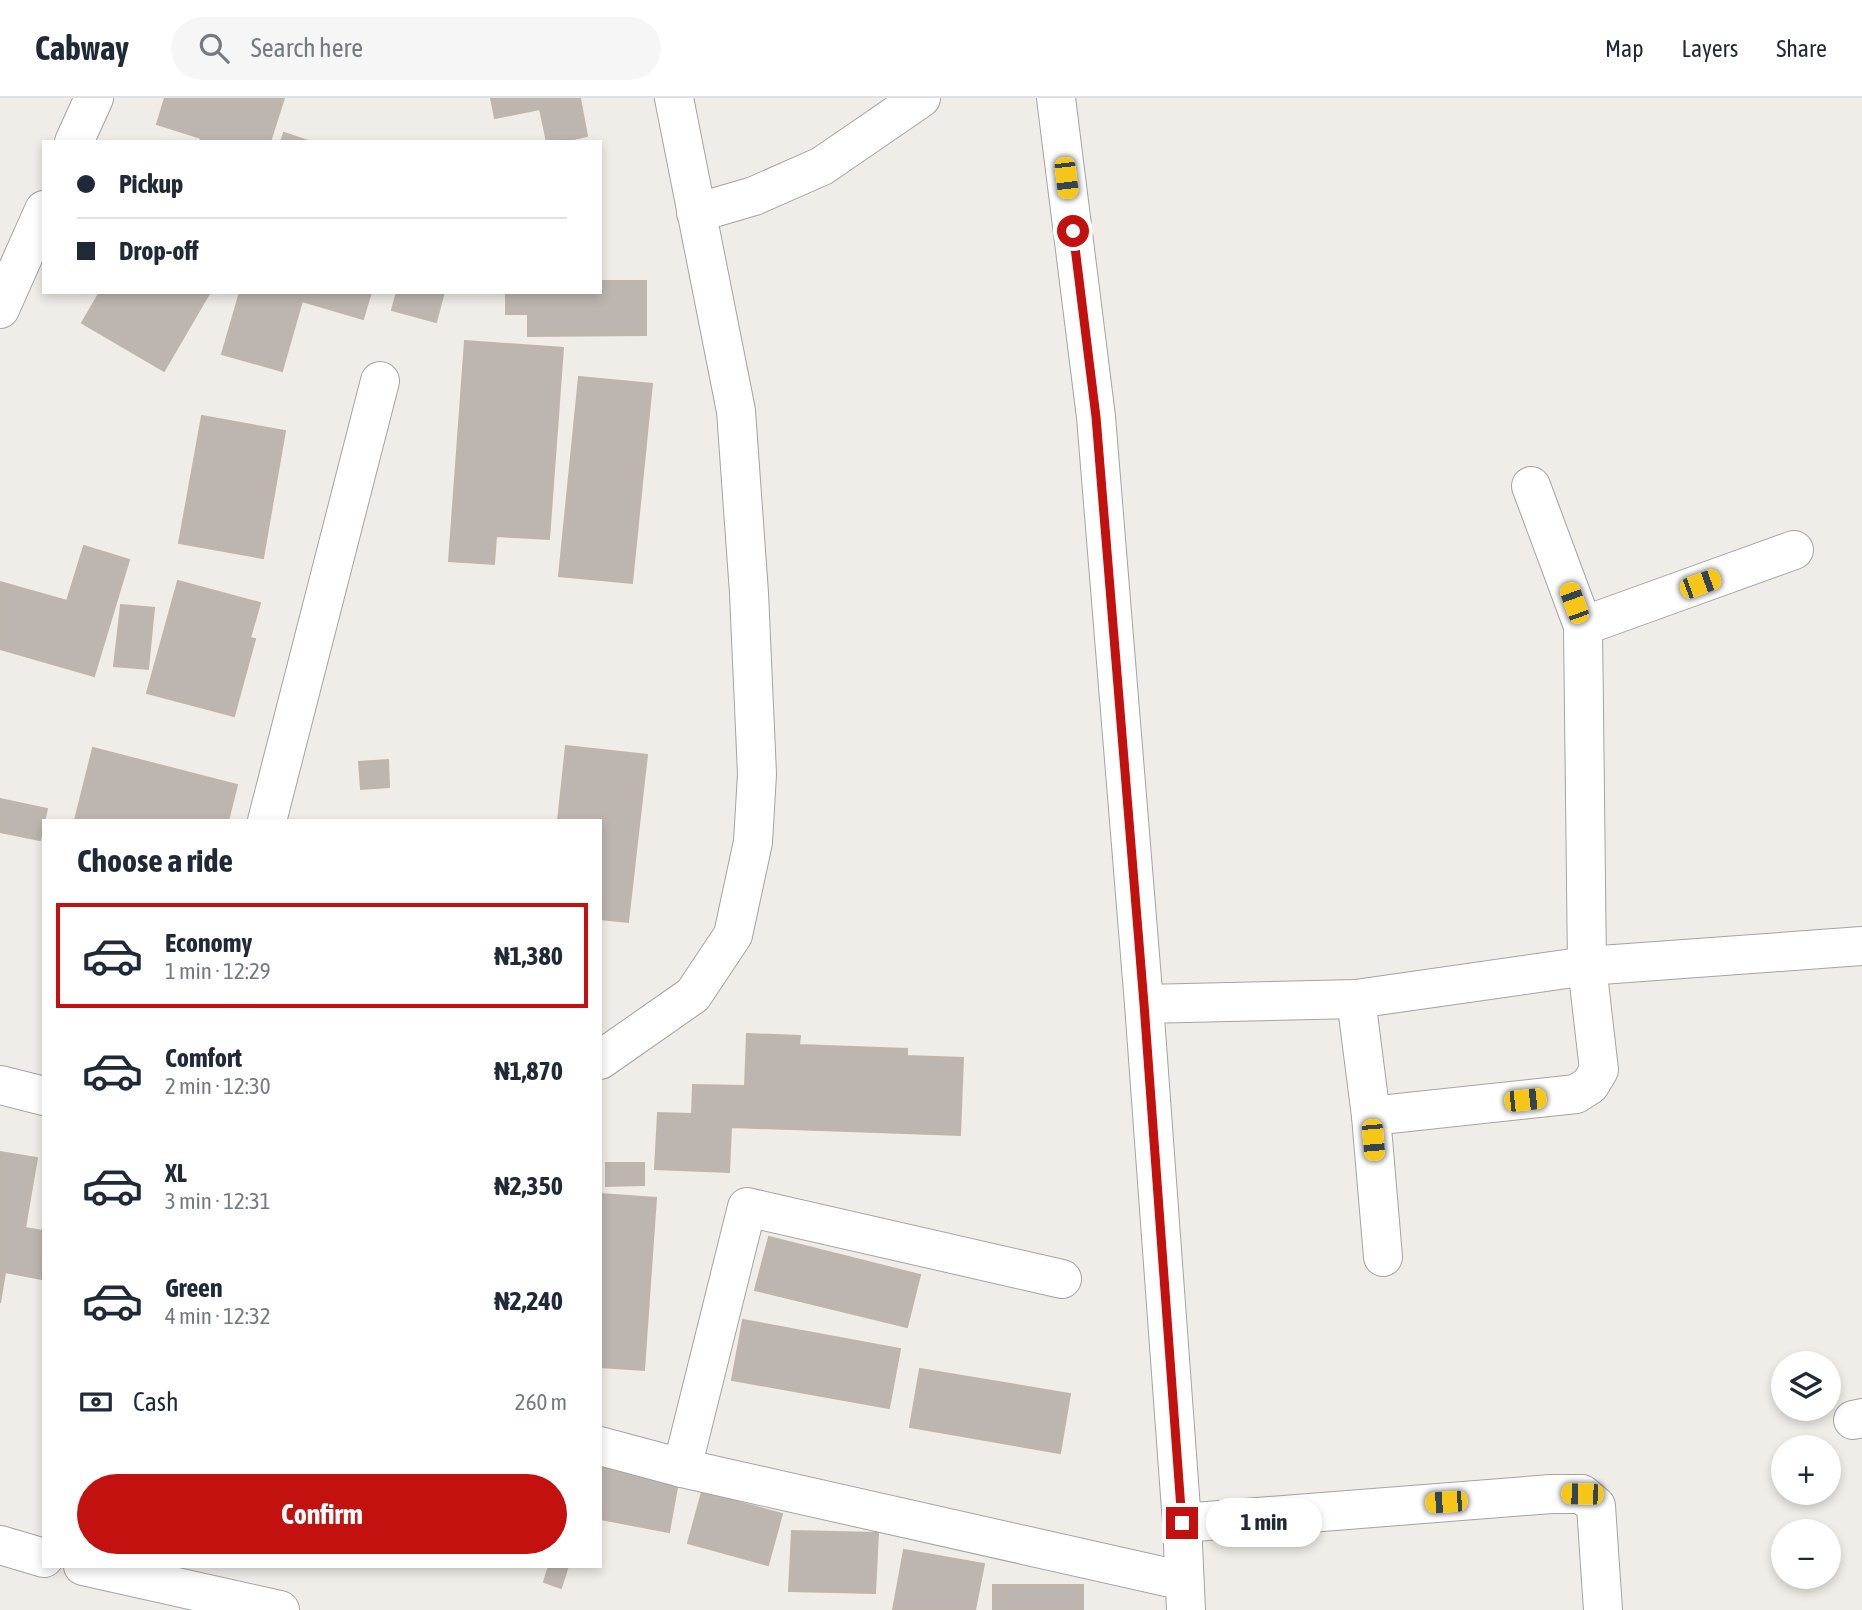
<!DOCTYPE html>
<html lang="en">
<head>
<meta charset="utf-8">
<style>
	body { margin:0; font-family:"Asap Condensed",sans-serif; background:#f6f6f7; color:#1f2937; height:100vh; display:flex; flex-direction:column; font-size:26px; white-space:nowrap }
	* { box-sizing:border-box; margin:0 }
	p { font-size:23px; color:#747a83 }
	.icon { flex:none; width:38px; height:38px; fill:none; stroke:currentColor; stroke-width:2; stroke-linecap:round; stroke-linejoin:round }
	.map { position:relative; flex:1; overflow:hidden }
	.sheet { position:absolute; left:42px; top:721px; width:560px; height:749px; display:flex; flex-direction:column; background:#fff; border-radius:0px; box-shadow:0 4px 10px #0003 }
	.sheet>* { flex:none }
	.guide { position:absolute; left:42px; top:42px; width:560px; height:154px; border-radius:0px; box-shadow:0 4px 10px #0003; display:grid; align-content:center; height:154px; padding:0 35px; background:#fff }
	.buttons { position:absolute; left:1771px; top:1253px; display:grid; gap:14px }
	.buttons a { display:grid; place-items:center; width:70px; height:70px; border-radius:50%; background:#fff; box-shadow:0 4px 10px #0003; font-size:35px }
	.end { position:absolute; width:32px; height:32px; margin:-16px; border:9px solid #c2110f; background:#fff; box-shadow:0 0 0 4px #fff }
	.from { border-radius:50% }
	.bubble { position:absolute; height:49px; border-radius:24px; background:#fff; box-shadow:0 4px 10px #0003; font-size:23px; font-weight:700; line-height:49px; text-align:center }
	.car { position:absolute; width:21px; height:42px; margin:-21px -10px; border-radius:9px; box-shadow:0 0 5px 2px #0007; background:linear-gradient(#f5c518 24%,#345 0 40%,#f5c518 0 76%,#345 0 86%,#f5c518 0) }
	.guide b { display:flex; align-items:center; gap:24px; height:66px; font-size:26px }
	.guide b+b { border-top:2px solid #e0e1e3 }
	.guide i { width:18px; height:18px; background:#1f2937 }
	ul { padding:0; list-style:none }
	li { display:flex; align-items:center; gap:21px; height:105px; margin:0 14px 10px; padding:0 21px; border:4px solid transparent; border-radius:0px }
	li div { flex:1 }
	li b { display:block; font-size:26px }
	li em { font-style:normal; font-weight:700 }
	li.on { border-color:#c2110f }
	li>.icon { width:63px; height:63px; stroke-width:1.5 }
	h2 { padding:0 35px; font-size:32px; line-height:84px }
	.pay { display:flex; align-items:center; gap:18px; height:77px; padding:0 35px; font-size:26px }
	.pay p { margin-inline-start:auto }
	.action { display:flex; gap:14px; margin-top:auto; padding:14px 35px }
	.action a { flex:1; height:80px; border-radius:42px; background:#c2110f; color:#fff; font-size:28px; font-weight:700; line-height:80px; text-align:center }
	header { display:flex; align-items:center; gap:42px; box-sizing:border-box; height:98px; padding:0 35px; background:#fff; border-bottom:2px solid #e0e1e3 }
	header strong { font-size:33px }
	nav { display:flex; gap:38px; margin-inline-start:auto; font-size:24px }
	.search { width:490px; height:63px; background:#f6f6f7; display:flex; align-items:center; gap:18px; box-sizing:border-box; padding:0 24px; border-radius:38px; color:#747a83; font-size:26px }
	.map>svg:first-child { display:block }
	.building { fill:#bdb6b0; stroke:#c1b5ab; stroke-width:2 }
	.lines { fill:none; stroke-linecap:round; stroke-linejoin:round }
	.minor-casing { stroke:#a4a4a4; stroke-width:40 }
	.minor { stroke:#fff; stroke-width:38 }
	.route { stroke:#c2110f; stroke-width:9 }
</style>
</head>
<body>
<header>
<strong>Cabway</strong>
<div class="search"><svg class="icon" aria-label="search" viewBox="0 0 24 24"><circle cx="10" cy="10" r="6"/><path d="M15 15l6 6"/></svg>Search here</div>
<nav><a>Map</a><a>Layers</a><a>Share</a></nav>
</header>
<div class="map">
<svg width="1862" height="1512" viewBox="0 0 1862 1512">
	<rect width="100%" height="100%" fill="#f0ede8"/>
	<g class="building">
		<path d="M165,0H284L270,44H200L201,40L157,26Z"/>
		<path d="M491,0H580L587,38L561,44H547L540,11L495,20Z"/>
		<path d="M284,35L311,44H281Z"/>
		<path d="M600,183H646V237L528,238V216H506V194H600Z"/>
		<path d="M100,194H210L164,273L82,225Z"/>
		<path d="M240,194H371L363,221L302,203L282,273L222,256Z"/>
		<path d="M397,194H444L436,224L392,212Z"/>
		<path d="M465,243L563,250L549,441L496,438L494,466L449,463Z"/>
		<path d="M579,279L652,286L632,485L559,478Z"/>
		<path d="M202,318L285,333L263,460L179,445Z"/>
		<path d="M84,448L129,462L94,578L0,551V484L67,503Z"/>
		<path d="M178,483L260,505L250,540L255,541L234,618L147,595Z"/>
		<path d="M121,507L154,510L148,571L114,568Z"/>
		<path d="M566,648L647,657L628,824L600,821V723H558Z"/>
		<path d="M93,650L237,687L228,723L75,722Z"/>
		<path d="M388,662L389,689L361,691L359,664Z"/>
		<path d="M0,701L47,711L40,742L0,734Z"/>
		<path d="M747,936L800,938L799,947L907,951V958L963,960L960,1037L731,1029L729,1074L655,1071L658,1015L692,1016L693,987L745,988Z"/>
		<path d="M0,1054L37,1060L25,1130L44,1133L42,1181L5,1174L0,1205Z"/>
		<path d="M606,1065H644V1087L606,1088Z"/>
		<path d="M600,1096L656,1100L644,1272L600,1269Z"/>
		<path d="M769,1139L920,1177L907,1229L755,1192Z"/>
		<path d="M743,1222L900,1251L889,1310L732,1282Z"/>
		<path d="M920,1271L1070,1296L1060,1355L910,1329Z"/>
		<path d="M600,1369L678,1384L669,1434L600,1421Z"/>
		<path d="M702,1394L782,1416L768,1467L688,1445Z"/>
		<path d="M792,1433L878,1435L875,1495L789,1493Z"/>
		<path d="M904,1452L984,1466L975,1512H893Z"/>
		<path d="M549,1468H568L561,1490L544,1484Z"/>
		<rect x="993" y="1487" width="90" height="25"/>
	</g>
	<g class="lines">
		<g class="minor-casing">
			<g id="minor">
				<path d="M1056,0L1096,319L1144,906L1182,1425L1186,1512"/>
				<path d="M74,44L94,0"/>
				<path d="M696,115L754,98L822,68L921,0"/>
				<path d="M0,211L44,112"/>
				<path d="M1583,528L1794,452"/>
				<path d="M267,723L380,283"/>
				<path d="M1356,901L1371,1018L1383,1159"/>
				<path d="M1144,906L1356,901L1587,868L1862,848"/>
				<path d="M600,962L693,897L733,837L753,744L757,676L749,495L736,313L674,0"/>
				<path d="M0,987L44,998"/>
				<path d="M1371,1018L1576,996L1590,987L1599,972L1587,868L1583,528L1531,388"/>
				<path d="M1853,1322L1862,1320"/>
				<path d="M600,1348L682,1370L1184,1483"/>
				<path d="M682,1370L747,1109L1062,1181"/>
				<path d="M1182,1425L1551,1396H1582L1596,1408L1603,1512"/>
				<path d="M0,1447L44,1460"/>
				<path d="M83,1468L280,1512"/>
			</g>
		</g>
		<use href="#minor" class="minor"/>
	</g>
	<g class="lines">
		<path class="route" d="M1073,133L1096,319L1144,906L1182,1425"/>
	</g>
</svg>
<div class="buttons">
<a><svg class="icon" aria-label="layers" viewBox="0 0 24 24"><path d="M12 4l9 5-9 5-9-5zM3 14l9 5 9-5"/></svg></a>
<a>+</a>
<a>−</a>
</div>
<i class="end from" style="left:1073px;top:133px"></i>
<i class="end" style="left:1182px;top:1425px"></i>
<div class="bubble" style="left:1206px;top:1400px;width:116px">1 min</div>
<i class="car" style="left:1066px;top:80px;rotate:173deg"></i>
<i class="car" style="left:1700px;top:486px;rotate:70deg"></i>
<i class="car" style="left:1574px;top:505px;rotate:340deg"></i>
<i class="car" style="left:1525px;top:1002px;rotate:84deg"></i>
<i class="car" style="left:1373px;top:1042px;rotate:175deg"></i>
<i class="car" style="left:1582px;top:1396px;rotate:271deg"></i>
<i class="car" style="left:1446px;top:1404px;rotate:266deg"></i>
<div class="guide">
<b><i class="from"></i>Pickup</b>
<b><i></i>Drop-off</b>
</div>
<section class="sheet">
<h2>Choose a ride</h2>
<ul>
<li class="on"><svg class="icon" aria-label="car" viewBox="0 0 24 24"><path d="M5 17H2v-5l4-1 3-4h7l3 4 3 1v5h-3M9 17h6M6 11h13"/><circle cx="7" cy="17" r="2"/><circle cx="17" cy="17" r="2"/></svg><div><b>Economy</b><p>1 min · 12:29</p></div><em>₦1,380</em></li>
<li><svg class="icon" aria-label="car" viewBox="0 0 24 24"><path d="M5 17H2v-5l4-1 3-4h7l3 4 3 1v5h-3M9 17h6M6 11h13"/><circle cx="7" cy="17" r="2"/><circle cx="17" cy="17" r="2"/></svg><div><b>Comfort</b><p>2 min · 12:30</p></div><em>₦1,870</em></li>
<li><svg class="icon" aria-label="car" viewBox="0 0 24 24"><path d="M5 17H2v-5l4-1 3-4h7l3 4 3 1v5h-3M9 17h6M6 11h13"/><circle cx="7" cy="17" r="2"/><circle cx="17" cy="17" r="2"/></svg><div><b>XL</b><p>3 min · 12:31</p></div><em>₦2,350</em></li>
<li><svg class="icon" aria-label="car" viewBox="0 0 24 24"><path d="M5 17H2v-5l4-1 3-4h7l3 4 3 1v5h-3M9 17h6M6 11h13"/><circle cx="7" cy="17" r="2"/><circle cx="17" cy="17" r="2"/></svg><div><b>Green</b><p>4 min · 12:32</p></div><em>₦2,240</em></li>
</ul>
<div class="pay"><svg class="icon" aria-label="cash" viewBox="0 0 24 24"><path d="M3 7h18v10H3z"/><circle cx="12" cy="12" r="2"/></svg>Cash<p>260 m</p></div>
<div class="action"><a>Confirm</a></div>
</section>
</div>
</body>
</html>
